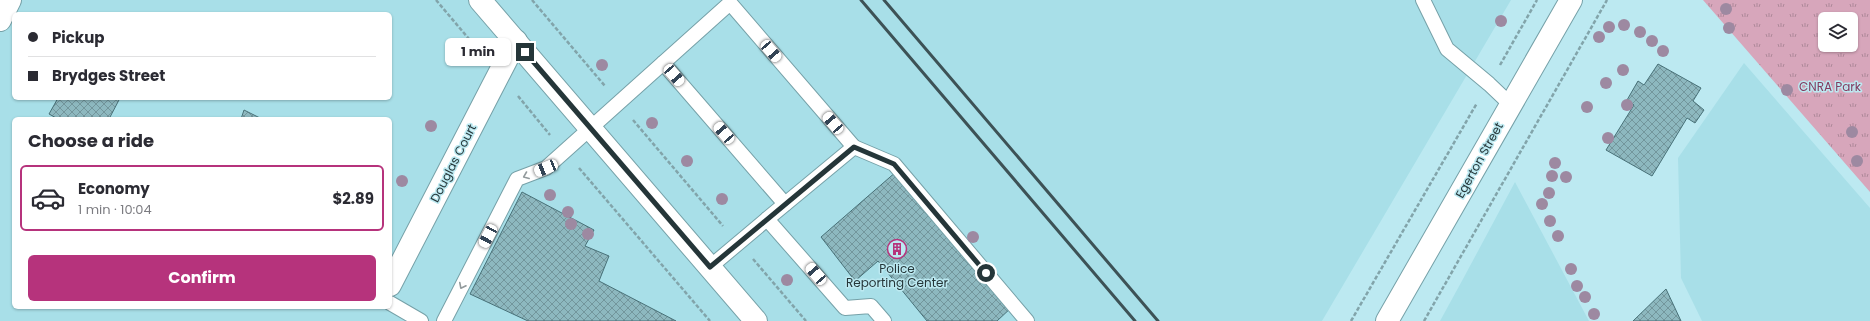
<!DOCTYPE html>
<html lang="en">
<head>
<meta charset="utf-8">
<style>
	body { margin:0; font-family:Poppins,sans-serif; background:#f2f2f3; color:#2b2b33; height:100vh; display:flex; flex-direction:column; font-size:15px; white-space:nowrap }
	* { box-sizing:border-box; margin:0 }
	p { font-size:13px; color:#7c7c81 }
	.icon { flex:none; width:22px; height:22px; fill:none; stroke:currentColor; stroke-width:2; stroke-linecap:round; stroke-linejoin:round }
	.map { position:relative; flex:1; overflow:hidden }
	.details { position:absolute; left:12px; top:117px; width:380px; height:192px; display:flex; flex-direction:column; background:#fff; border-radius:6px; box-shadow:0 1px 3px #0004 }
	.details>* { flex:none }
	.banner { position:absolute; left:12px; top:12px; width:380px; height:88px; border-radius:6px; box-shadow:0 1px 3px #0004; display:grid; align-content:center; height:88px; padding:0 16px; background:#fff }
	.tools { position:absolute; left:1818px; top:12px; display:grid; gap:8px }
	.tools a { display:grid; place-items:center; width:40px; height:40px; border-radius:6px; background:#fff; box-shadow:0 1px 3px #0004; font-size:20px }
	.end { position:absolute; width:18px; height:18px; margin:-9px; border:5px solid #253639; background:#fff; box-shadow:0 0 0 2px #fff }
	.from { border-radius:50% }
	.bubble { position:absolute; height:28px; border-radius:6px; background:#fff; box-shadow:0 1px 3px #0004; font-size:13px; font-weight:700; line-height:28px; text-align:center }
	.car { position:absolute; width:12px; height:24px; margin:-12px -6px; border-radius:5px; box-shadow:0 0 3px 1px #0007; background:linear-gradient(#fff 24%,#345 0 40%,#fff 0 76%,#345 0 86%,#fff 0) }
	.banner b { display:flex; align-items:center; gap:14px; height:38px; font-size:15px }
	.banner b+b { border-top:1px solid #e1e1e2 }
	.banner i { width:10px; height:10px; background:#2b2b33 }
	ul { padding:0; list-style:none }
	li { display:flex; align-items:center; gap:12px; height:66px; margin:0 8px 6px; padding:0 8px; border:2px solid transparent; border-radius:6px }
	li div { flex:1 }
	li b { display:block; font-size:15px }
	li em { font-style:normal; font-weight:700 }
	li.current { border-color:#b6337c }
	li>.icon { width:36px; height:36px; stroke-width:1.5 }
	h2 { padding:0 16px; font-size:18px; line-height:48px }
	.primary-button { display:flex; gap:8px; margin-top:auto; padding:8px 16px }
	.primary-button a { flex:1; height:46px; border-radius:6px; background:#b6337c; color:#fff; font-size:16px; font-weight:700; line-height:46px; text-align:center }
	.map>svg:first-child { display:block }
	.built { fill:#a8dfe8; fill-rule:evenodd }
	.park { fill:url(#park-tufts); fill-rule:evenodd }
	.building { fill:url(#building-cross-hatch); stroke:#487178 }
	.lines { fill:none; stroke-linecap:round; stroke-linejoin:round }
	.lane-casing { stroke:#76a1a8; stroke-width:16 }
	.street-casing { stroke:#76a1a8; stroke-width:24 }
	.secondary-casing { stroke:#76a1a8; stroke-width:24 }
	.path { stroke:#82a4aa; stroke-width:2.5; stroke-dasharray:4 2; stroke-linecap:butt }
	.lane { stroke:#fff; stroke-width:14 }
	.street { stroke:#fff; stroke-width:22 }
	.secondary { stroke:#fff; stroke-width:22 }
	.rail { stroke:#3d5256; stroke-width:3 }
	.tree { fill:#9d89a1 }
	.oneway { stroke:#929a9c }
	.route { stroke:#253639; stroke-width:5 }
	.labels { text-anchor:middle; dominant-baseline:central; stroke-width:3; stroke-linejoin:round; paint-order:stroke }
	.park-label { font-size:12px; fill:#833a5f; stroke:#bce9f1 }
	.street-label { font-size:12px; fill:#253639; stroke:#bce9f1 }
	.poi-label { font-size:12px; fill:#253639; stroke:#bce9f1 }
</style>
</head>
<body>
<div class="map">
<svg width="1870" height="321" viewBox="0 0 1870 321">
	<defs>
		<pattern id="park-tufts" width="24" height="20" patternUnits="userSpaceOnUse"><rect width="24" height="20" fill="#d7a6bb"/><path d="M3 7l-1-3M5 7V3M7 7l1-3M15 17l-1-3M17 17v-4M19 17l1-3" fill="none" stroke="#ae8899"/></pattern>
		<pattern id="building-cross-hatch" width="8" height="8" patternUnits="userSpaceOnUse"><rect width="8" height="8" fill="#8db8bf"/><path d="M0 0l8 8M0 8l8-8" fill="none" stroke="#73969c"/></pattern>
	</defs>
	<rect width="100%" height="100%" fill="#bce9f1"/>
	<g class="built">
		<path d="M0,0H1511L1322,321H0ZM14,14H390V98H14ZM14,119H390V307H14Z"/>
		<path d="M1744,63L1870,208V321H1702L1681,278L1678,158Z"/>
		<path d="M1515,182L1589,321H1440L1463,279Z"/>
	</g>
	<path class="park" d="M1703,0H1870V192ZM1825,19H1851V45H1825Z"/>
	<g class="building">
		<path d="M1658,64L1701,88L1693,101L1704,110L1695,123L1687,118L1652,176L1606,150L1634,105L1627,100L1638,81L1644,85Z"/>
		<path d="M58,98H120L109,119H58L49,114Z"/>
		<path d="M244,110L262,119H241Z"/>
		<path d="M897,171L1013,306L997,321H927L878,261L855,281L821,237Z"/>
		<path d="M522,192L594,230L585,246L609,256L599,281L676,321H528L470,294Z"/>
		<path d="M1666,289L1681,321H1633Z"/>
	</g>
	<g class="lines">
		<g class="lane-casing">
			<g id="lane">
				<path d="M1423,0L1447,49L1489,84L1510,104"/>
				<path d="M663,63L785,204"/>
				<path d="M854,147L894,164L1027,321"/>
				<path d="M710,267L767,219"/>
				<path d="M390,303L421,321"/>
				<path d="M444,321L517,179L546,168L730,3L854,147L767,219L845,308L871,306L884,321"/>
			</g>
		</g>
		<g class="street-casing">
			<g id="street">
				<path d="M0,20L10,0"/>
				<path d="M390,285L516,41"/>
			</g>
		</g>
		<g class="secondary-casing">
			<g id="secondary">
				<path d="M480,0L756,321"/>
				<path d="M1387,321L1571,0"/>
			</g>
		</g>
		<g class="path">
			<path d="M436,0L480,52"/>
			<path d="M532,0L605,86"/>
			<path d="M1500,65L1537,0"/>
			<path d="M518,96L550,135"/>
			<path d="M633,120L723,226"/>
			<path d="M579,168L710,321"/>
			<path d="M753,259L806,321"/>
			<path d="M1351,321L1477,103"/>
			<path d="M1424,321L1607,0"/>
		</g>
		<use href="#lane" class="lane"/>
		<use href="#street" class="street"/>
		<use href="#secondary" class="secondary"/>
		<g class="rail">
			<path d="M861,0L1135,321"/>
			<path d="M884,0L1158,321"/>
		</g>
	</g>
	<g class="tree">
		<circle cx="1726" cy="9" r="6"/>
		<circle cx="1501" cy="21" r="6"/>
		<circle cx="1624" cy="25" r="6"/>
		<circle cx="1609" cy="27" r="6"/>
		<circle cx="1729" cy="28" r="6"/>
		<circle cx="1640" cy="32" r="6"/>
		<circle cx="1599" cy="37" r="6"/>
		<circle cx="1652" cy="41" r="6"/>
		<circle cx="1663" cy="51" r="6"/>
		<circle cx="602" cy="65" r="6"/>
		<circle cx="1623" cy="70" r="6"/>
		<circle cx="1606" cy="83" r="6"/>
		<circle cx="1787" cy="90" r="6"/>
		<circle cx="1627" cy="105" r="6"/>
		<circle cx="1587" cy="107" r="6"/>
		<circle cx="652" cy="123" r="6"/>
		<circle cx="431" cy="126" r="6"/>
		<circle cx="1852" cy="132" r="6"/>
		<circle cx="1608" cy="138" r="6"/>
		<circle cx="687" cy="161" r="6"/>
		<circle cx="1857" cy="161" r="6"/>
		<circle cx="1555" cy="163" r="6"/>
		<circle cx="1552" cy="176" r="6"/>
		<circle cx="1566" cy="177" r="6"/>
		<circle cx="402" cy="181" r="6"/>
		<circle cx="1549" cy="193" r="6"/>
		<circle cx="550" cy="195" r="6"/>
		<circle cx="722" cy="199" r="6"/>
		<circle cx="1542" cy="204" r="6"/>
		<circle cx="568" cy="212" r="6"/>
		<circle cx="1550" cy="221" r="6"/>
		<circle cx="571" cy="224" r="6"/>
		<circle cx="588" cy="234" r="6"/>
		<circle cx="1558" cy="236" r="6"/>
		<circle cx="973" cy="237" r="6"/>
		<circle cx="1571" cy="269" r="6"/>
		<circle cx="787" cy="280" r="6"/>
		<circle cx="1577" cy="286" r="6"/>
		<circle cx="1585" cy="297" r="6"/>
		<circle cx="1594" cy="314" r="6"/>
	</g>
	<defs><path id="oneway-chevron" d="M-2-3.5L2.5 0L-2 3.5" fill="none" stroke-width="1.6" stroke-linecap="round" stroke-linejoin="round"/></defs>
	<g class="oneway">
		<use href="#oneway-chevron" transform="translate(526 176) rotate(158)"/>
		<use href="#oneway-chevron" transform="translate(462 286) rotate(117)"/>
	</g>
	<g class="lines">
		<path class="route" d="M525,52L710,267L854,147L894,164L986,273"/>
	</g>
	<defs>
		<g id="building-ring" transform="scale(1)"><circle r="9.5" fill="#bce9f1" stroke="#b6337c" stroke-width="1.5"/><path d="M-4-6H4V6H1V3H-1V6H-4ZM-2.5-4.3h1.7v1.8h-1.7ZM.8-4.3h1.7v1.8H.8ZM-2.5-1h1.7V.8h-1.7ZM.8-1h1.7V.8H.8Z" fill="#b6337c"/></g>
	</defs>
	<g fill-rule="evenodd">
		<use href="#building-ring" x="897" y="249"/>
	</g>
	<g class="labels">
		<g class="park-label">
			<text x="1830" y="86">CNRA Park</text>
		</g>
		<g class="street-label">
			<text transform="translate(1479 160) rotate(-61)">Egerton Street</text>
			<text transform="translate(453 163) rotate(-63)">Douglas Court</text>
		</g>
		<g class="poi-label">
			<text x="897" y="268">Police<tspan x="897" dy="14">Reporting Center</tspan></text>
		</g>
	</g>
</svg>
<div class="tools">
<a><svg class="icon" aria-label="layers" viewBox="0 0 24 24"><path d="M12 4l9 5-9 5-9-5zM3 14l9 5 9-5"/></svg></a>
</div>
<i class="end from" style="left:986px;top:273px"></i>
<i class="end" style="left:525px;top:52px"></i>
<div class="bubble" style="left:445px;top:38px;width:66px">1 min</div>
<i class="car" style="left:771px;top:51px;rotate:139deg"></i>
<i class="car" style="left:674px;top:75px;rotate:139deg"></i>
<i class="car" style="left:833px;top:123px;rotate:319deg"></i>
<i class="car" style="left:724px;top:133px;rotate:319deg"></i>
<i class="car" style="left:546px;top:168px;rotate:248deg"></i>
<i class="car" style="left:488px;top:236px;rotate:208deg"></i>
<i class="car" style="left:816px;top:274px;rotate:319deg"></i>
<div class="banner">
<b><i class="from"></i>Pickup</b>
<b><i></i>Brydges Street</b>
</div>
<section class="details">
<h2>Choose a ride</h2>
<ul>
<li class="current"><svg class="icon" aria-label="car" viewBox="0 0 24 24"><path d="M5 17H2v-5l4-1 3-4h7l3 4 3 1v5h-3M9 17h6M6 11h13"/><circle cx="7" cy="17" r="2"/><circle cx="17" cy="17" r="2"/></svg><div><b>Economy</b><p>1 min · 10:04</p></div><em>$2.89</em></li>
</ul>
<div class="primary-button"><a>Confirm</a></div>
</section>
</div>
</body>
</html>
